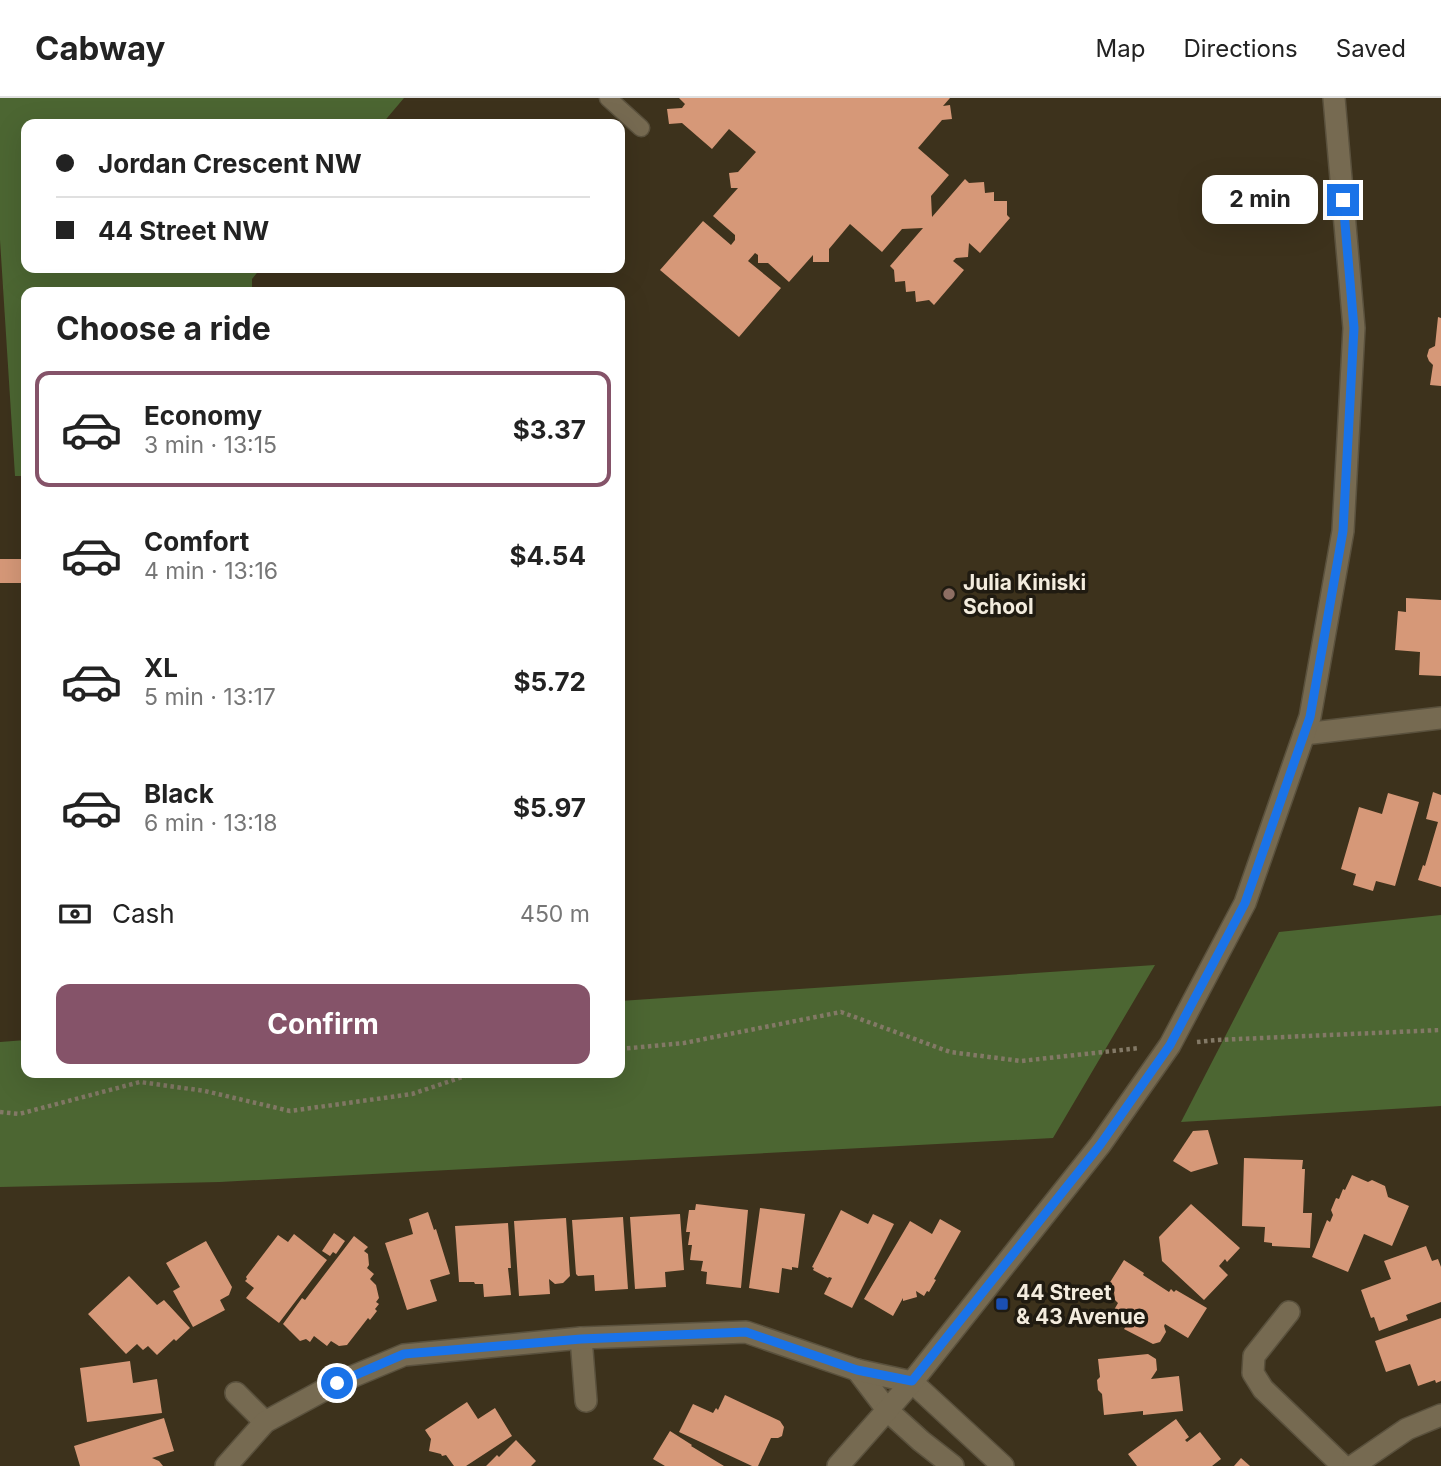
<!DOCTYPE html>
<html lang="en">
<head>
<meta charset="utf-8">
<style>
	body { margin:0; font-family:Inter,sans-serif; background:#f2f2f2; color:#222; height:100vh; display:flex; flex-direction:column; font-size:26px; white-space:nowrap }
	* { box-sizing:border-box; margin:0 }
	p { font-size:23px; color:#767676 }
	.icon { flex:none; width:38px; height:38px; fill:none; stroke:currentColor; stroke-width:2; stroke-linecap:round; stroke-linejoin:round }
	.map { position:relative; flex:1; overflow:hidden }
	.sheet { position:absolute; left:21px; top:189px; width:604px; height:791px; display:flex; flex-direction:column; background:#fff; border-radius:14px; box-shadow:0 7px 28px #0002 }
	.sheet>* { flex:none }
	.guide { position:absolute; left:21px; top:21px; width:604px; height:154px; border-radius:14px; box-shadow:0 7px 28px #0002; display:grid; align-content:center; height:154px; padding:0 35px; background:#fff }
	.end { position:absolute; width:32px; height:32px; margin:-16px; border:9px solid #1a73e8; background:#fff; box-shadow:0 0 0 4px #fff }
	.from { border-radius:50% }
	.bubble { position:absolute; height:49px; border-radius:14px; background:#fff; box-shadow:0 7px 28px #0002; font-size:23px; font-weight:700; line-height:49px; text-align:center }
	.guide b { display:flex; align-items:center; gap:24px; height:66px; font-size:26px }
	.guide b+b { border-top:2px solid #e0e0e0 }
	.guide i { width:18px; height:18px; background:#222 }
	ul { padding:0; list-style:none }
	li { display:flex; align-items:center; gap:21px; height:116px; margin:0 14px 10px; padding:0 21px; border:4px solid transparent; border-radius:14px }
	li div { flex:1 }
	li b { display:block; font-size:26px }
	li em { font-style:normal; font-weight:700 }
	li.current { border-color:#855369 }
	li>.icon { width:63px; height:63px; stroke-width:1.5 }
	h2 { padding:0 35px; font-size:32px; line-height:84px }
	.pay { display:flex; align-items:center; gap:18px; height:77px; padding:0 35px; font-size:26px }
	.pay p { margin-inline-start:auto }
	.button { display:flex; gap:14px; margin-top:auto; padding:14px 35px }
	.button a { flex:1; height:80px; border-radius:14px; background:#855369; color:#fff; font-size:28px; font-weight:700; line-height:80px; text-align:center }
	header { display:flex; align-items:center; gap:42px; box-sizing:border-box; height:98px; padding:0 35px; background:#fff; border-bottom:2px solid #e0e0e0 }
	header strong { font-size:33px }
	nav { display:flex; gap:38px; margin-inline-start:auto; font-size:24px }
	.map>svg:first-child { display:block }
	.green { fill:#4c6632 }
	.building { fill:#d69878 }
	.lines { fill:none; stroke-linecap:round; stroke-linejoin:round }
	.service-casing { stroke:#5a513d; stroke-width:19 }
	.minor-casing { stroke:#5a513d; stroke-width:24 }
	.tertiary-casing { stroke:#5a513d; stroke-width:24 }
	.path { stroke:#837966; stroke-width:4.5; stroke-dasharray:3.5 3.5; stroke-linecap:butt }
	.service { stroke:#766a51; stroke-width:16 }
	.minor { stroke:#766a51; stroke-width:21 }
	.tertiary { stroke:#766a51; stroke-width:21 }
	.route { stroke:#1a73e8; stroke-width:9 }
	.education-dot { fill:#8d6e63; stroke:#201b11; stroke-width:2.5 }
	.transit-dot { fill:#1a4fb4; stroke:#201b11; stroke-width:2.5 }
	.labels { text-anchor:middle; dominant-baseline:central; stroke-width:7; stroke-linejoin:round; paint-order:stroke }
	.poi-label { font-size:21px; font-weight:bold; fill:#f3ecde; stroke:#201b11; text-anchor:start }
</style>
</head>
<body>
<header>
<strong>Cabway</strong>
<nav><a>Map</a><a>Directions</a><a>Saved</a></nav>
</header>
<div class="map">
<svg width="1441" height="1368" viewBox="0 0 1441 1368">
	<rect width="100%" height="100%" fill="#3d321c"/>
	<g class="green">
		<path d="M0,0H404L382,26H26V170H261L252,181V194H26V378H15L0,142Z"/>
		<path d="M1441,817V1008L1181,1024L1279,834Z"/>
		<path d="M1155,867L1053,1040L220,1084L0,1089V944L26,942V975H620V903Z"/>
	</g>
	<g class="building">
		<path d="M679,0H950L943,8L950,7L952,21L942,22L918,50L949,77L931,98L932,119L965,81L969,85L984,84L985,95L994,94V103H1007V117L1010,120L980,155L969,145L968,159L956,160L953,163L964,172L934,207L929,202L916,204L915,193L906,194L905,183L895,184L894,172L890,168L923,130L902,131L882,154L850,126L829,151V164H813V157L789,184L768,165H758V157L755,155L748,163L781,190L739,239L660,172L703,123L731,147L735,142V137L713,118L738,90H731L729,75L738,74L756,54L729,31L712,51L682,25L669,26L667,11L682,10L685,6Z"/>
		<path d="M1438,219L1441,220V288L1430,287L1433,267L1429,263L1427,258L1429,251L1435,248Z"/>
		<rect x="0" y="461" width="24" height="24"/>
		<path d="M1406,500L1441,502V578L1419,577L1420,554L1395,552L1398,513L1406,514Z"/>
		<path d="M1433,694L1441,697V789L1418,782L1423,767L1425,768L1438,724L1426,721Z"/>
		<path d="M1388,695L1419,704L1395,788L1376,783L1373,793L1353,787L1356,776L1341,771L1359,709L1382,716Z"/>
		<path d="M1208,1032L1218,1066L1191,1074L1173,1063L1193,1033Z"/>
		<path d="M1244,1060L1303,1062L1302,1071H1305L1303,1115H1312L1310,1150L1272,1148V1145L1264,1144L1265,1129L1242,1128Z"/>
		<path d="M1352,1077L1368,1084L1372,1082L1385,1088L1388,1099L1409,1108L1392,1148L1364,1136L1348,1174L1312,1159L1327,1122L1330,1124L1333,1117L1331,1112L1336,1100L1339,1101L1343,1091L1345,1092Z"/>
		<path d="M696,1106L748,1112L741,1190L706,1186L707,1174L701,1173L703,1163L690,1162L692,1147H688L690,1134H686L689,1112H695Z"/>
		<path d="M1191,1106L1240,1150L1227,1164L1225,1161L1219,1168L1228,1177L1204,1202L1162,1163L1159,1139Z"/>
		<path d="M760,1110L805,1116L798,1170L792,1169V1172L782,1170L779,1195L749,1190Z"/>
		<path d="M841,1112L868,1126L873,1116L894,1126L852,1210L824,1196L832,1180L829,1179L828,1180L813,1172L814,1170L812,1169Z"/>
		<path d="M428,1114L434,1132L436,1131L450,1176L430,1182L437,1203L407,1212L385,1145L413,1136L409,1121Z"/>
		<path d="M680,1116L684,1172L665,1174L666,1189L635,1191L630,1119Z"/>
		<path d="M623,1119L628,1191L595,1193L594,1177L578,1178L576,1176L572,1122Z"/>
		<path d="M566,1120L570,1178L563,1185L555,1186L549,1181L550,1196L519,1198L514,1123Z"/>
		<path d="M940,1121L961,1133L934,1181L936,1182L929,1194L927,1193L924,1198L916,1193L917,1199L903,1203V1200L893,1218L864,1201L910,1123L932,1136Z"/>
		<path d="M508,1125L511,1170H508L511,1197L484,1199L483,1186H475L474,1184H459L455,1128Z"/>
		<path d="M334,1135L345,1143L336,1156L333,1154L330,1158L322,1153Z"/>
		<path d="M294,1136L327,1162L279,1225L246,1200L254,1190L245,1183L247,1181L246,1179L278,1137L288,1144Z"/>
		<path d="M354,1138L368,1149L364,1153L368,1156L369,1167L367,1170L374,1176L370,1181L376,1187L379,1200L376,1204L379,1206L375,1211L377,1213L370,1222L368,1220L347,1247L339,1248L331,1243L327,1248L314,1238L310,1244L306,1241L300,1243L283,1226L302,1200L305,1202Z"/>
		<path d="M206,1143L232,1189L229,1197L220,1202L225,1212L193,1229L173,1193L180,1189L166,1165Z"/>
		<path d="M1426,1148L1432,1163L1438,1161L1441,1169V1204L1406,1217L1408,1222L1379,1233L1374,1219L1371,1220L1361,1192L1391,1181L1384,1163Z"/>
		<path d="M1124,1162L1144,1175L1143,1177L1169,1194L1171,1191L1174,1194L1176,1192L1207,1210L1188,1240L1165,1226L1164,1228L1166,1234L1160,1244L1153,1246L1124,1231L1126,1228L1110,1219L1118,1205L1115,1202L1114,1194L1107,1189Z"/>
		<path d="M129,1178L157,1207L164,1202L190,1230L176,1243L174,1241L157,1257L148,1248L143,1252L137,1246L126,1256L88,1216Z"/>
		<path d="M1441,1220V1283L1436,1285L1435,1282L1418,1288L1410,1266L1386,1274L1375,1243Z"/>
		<path d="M1148,1256L1156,1261L1157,1272L1151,1281L1179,1278L1183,1313L1143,1317V1313L1104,1317L1102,1296L1098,1292L1097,1282L1100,1279L1098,1261Z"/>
		<path d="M130,1263L133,1285L157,1281L162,1315L87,1324L80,1270Z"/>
		<path d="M725,1297L780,1323L784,1329L782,1338L778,1340H771L758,1368H752L679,1334L693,1306L713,1315L716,1310L718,1312Z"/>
		<path d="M467,1304L478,1321L495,1310L512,1338L466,1368H454L446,1357L442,1358L441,1356L429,1353L431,1341L425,1332Z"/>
		<path d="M164,1320L174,1353L152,1360L159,1363L163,1368H80L74,1348Z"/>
		<path d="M1176,1321L1189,1339L1185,1342L1187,1344L1200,1334L1221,1361L1212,1368H1137L1128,1356Z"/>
		<path d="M670,1333L692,1347L691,1348L724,1368H665L653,1361Z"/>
		<path d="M516,1342L536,1363L531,1368H486L497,1357L499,1359Z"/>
		<path d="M1241,1360L1250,1368H1234Z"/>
	</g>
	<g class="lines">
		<g class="service-casing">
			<path id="service" d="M608,0L641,30"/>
		</g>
		<g class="minor-casing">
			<g id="minor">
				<path d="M1304,636L1441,620"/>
				<path d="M1289,1214L1254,1258L1253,1275L1263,1291L1343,1368"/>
				<path d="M581,1240L586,1303"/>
				<path d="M857,1272L888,1313L921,1343L953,1368"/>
				<path d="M236,1295L265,1324"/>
				<path d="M226,1368L265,1324L337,1285L404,1257L581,1240L746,1234L857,1272L912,1284L1003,1368"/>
				<path d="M1353,1368L1407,1331L1441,1317"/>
			</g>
		</g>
		<g class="tertiary-casing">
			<path id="tertiary" d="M838,1368L912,1284L1100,1047L1170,947L1245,805L1310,619L1343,433L1354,230L1334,0"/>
		</g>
		<g class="path">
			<path d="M1197,944L1217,942L1441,932"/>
			<path d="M620,951L684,945L841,914L950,954L1021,963L1140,950"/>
			<path d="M0,1014L19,1016L140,984L205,993L290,1013L412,996L474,975"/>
		</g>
		<use href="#service" class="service"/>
		<use href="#minor" class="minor"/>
		<use href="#tertiary" class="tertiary"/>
	</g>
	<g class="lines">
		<path class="route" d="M337,1285L404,1256L581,1241L746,1234L857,1272L912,1283L1100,1047L1170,947L1245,805L1310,619L1343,433L1354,230L1343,102"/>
	</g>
	<circle class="education-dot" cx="949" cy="496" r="7"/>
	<rect class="transit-dot" x="995" y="1199" width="14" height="14" rx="3.5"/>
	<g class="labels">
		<g class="poi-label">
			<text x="963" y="484">Julia Kiniski<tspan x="963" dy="24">School</tspan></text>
			<text x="1016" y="1194">44 Street<tspan x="1016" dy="24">&amp; 43 Avenue</tspan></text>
		</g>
	</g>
</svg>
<i class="end from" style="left:337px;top:1285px"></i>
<i class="end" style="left:1343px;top:102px"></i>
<div class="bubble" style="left:1202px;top:77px;width:116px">2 min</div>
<div class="guide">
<b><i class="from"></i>Jordan Crescent NW</b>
<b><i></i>44 Street NW</b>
</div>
<section class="sheet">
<h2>Choose a ride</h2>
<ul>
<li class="current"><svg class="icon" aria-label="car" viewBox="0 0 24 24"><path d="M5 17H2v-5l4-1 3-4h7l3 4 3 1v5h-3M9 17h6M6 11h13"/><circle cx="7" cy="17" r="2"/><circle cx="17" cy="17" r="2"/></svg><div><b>Economy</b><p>3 min · 13:15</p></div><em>$3.37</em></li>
<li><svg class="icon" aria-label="car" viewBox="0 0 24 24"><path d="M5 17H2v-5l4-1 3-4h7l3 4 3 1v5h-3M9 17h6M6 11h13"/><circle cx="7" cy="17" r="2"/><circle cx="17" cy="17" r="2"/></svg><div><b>Comfort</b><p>4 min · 13:16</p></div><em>$4.54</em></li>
<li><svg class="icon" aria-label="car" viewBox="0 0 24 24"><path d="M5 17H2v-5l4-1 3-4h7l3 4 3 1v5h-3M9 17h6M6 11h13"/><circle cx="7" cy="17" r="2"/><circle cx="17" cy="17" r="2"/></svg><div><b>XL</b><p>5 min · 13:17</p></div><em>$5.72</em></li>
<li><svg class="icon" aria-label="car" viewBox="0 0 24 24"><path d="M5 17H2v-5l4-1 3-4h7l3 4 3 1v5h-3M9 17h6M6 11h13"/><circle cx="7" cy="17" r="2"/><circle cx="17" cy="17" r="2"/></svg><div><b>Black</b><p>6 min · 13:18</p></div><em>$5.97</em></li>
</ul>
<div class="pay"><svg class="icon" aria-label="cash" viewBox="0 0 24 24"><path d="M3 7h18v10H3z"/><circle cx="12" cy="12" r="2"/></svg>Cash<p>450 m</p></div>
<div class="button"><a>Confirm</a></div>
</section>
</div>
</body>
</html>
